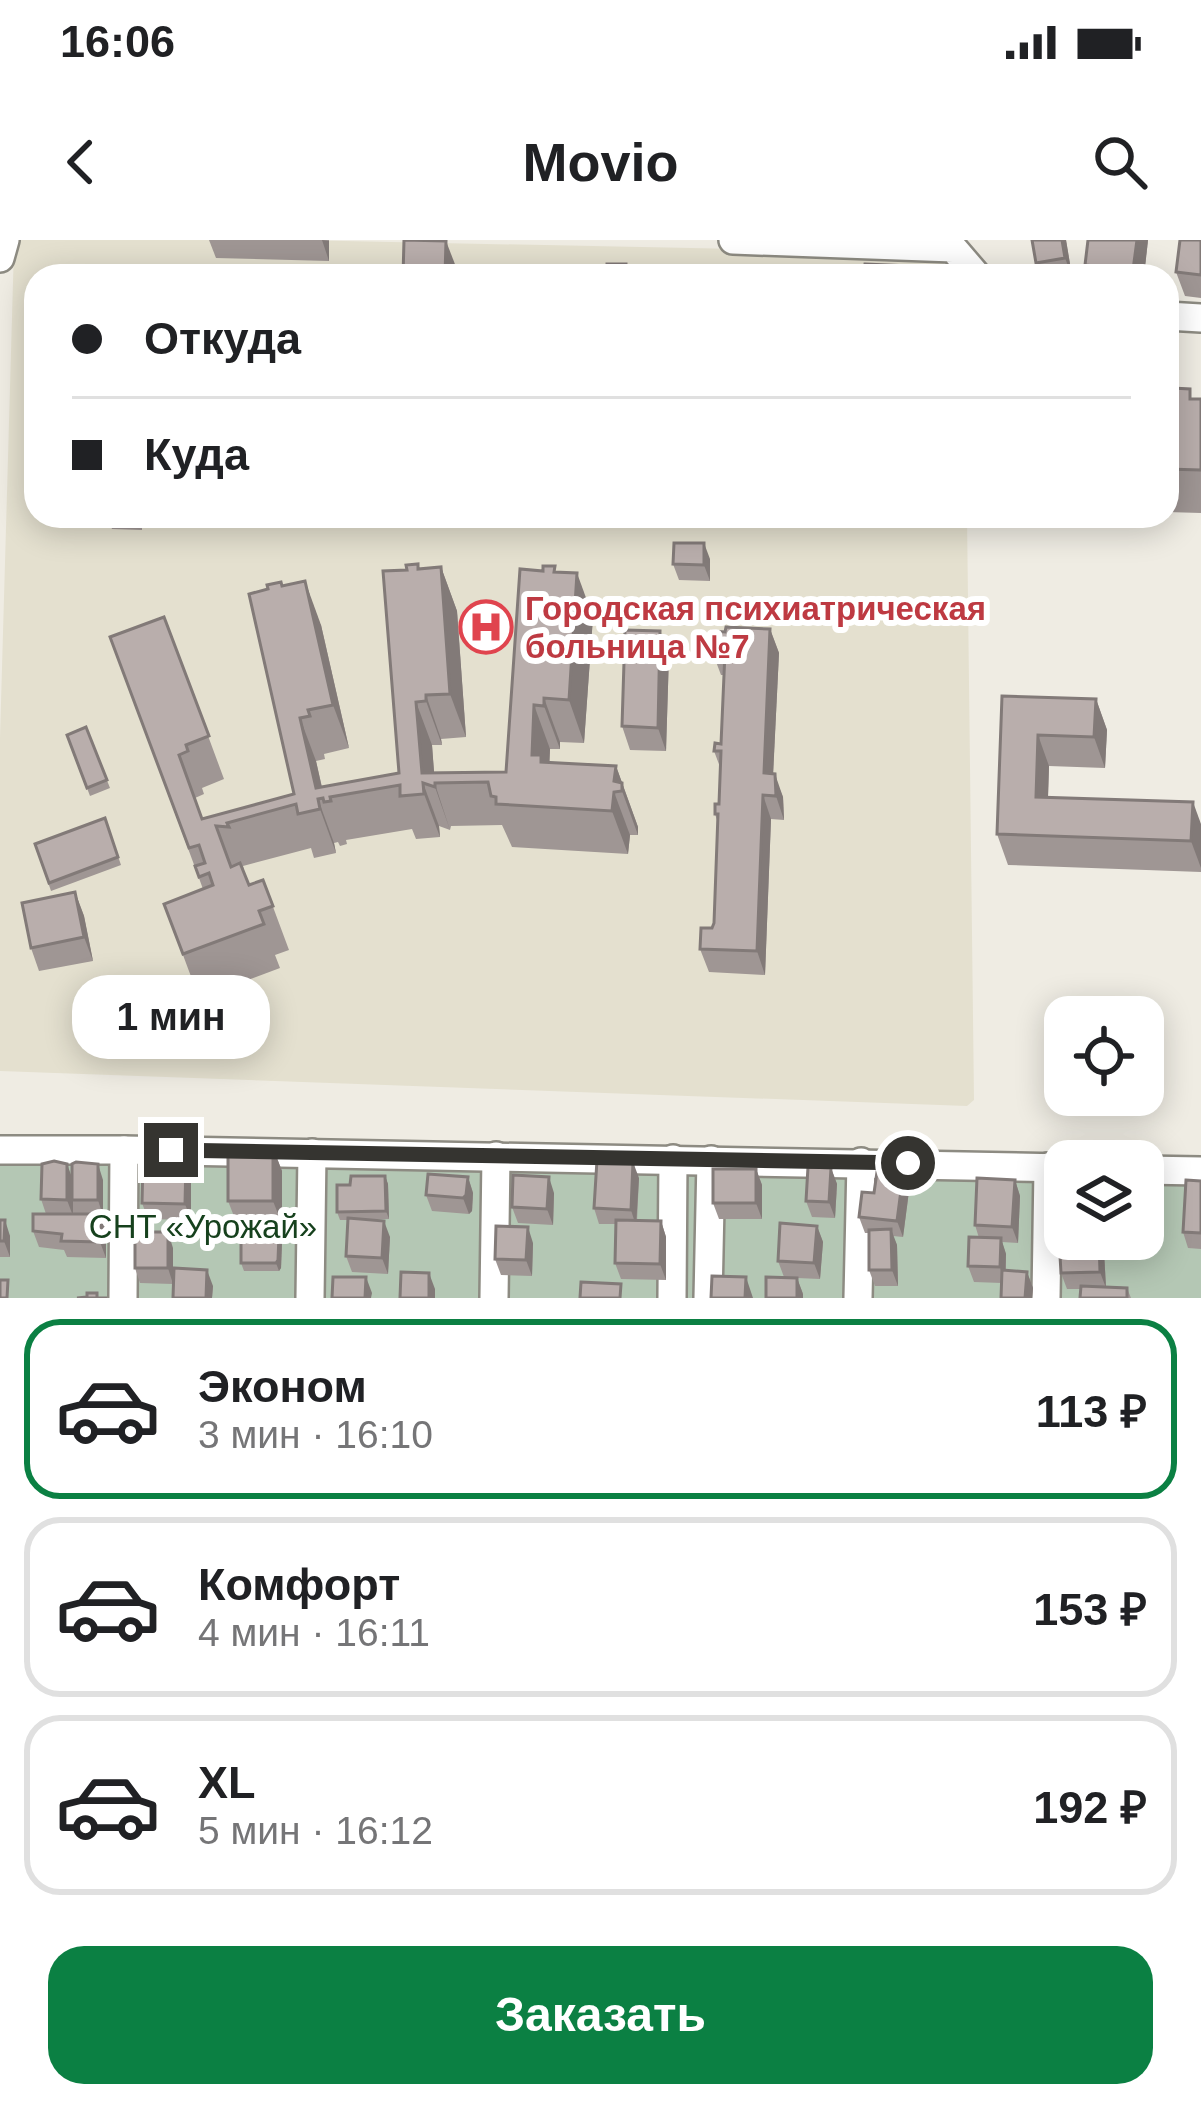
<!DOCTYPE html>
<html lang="ru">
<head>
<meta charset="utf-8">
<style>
	body { margin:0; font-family:Helvetica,sans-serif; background:#f2f2f2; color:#202124; height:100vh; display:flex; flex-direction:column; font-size:45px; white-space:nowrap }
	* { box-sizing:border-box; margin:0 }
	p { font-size:39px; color:#757577 }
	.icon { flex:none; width:66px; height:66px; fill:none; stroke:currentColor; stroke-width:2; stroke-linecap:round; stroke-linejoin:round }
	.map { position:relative; height:1058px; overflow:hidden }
	.drawer { display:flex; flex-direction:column; background:#fff; flex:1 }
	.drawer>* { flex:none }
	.banner { position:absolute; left:24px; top:24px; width:1155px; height:264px; border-radius:36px; box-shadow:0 6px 30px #0003; display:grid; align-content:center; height:264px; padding:0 48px; background:#fff }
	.fabs { position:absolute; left:1044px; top:756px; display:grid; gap:24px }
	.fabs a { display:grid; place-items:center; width:120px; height:120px; border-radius:24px; background:#fff; box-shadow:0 6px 30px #0003; font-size:60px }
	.end { position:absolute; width:54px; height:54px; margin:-27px; border:15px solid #353430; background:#fff; box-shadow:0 0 0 6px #fff }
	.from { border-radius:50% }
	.bubble { position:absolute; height:84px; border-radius:36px; background:#fff; box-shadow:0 6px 30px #0003; font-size:39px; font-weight:700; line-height:84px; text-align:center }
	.banner b { display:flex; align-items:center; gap:42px; height:114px; font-size:45px }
	.banner b+b { border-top:3px solid #e0e0e0 }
	.banner i { width:30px; height:30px; background:#202124 }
	ul { padding:21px 0 0; list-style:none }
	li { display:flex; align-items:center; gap:36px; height:180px; margin:0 24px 18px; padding:0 24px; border:6px solid #e0e0e0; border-radius:36px }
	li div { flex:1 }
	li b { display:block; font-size:45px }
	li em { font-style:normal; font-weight:700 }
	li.active { border-color:#0b8043 }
	li>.icon { width:108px; height:108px; stroke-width:1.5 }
	.cta { display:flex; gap:24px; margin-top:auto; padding:24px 48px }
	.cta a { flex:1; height:138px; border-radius:36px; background:#0b8043; color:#fff; font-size:48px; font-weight:700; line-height:138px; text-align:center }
	.status { display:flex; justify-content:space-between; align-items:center; height:84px; padding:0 60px; background:#fff; direction:ltr }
	.status svg { height:33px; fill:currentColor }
	header { display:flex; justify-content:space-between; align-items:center; height:156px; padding:0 48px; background:#fff; font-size:54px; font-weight:700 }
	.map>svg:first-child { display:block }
	.built { fill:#e4e0cf }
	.green { fill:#b4c7b4 }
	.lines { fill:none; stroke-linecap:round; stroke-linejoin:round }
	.minor-casing { stroke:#8d8b82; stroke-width:32 }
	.minor { stroke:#fff; stroke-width:27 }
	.wall { fill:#9f9694 }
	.shaded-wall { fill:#827a78 }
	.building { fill:#b9aeac; stroke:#827a78; stroke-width:3 }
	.route { stroke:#353430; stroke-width:15 }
	.labels { text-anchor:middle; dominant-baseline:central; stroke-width:12; stroke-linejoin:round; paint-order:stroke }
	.health-label { font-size:33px; font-weight:bold; fill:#be3a42; stroke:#fff; text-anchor:start }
	.park-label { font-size:33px; fill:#16411d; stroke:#fff }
</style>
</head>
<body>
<div class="status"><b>16:06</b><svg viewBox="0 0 49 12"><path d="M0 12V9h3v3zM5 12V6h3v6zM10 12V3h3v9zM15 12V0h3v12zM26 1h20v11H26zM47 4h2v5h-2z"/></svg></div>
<header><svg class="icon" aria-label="back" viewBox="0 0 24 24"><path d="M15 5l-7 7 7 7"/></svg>Movio<svg class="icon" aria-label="search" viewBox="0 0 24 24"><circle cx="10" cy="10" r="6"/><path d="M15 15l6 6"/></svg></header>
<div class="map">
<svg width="1201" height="1058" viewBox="0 0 1201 1058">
	<rect width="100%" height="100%" fill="#efece3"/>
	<path class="built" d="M21,0H296L931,13L959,36H36V276H967L974,860L967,866L0,831V498L14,7Z"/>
	<path class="green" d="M0,912L1132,921H1065V999H1143V921L1201,922V1058H0Z"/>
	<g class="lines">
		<g class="minor-casing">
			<g id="minor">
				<path d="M733,0L953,8L977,36"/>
				<path d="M0,18L5,0"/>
				<path d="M1167,76L1201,78"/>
				<path d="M0,910H124L1065,928"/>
				<path d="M1143,930L1201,931"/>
				<path d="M123,1058L124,910"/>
				<path d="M310,1058L312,913"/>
				<path d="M494,1058L496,916"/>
				<path d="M672,1058L673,919"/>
				<path d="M708,1058L711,920"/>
				<path d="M858,1058L861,922"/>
				<path d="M1046,1058L1048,927"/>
			</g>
		</g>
		<use href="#minor" class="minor"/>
	</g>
	<g class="wall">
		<path d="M209,0H329V21L216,18Z"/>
		<path d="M1032,0H1066L1072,36H1040L1036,23Z"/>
		<path d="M1088,0H1148L1144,36H1089L1085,25Z"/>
		<path d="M1201,0V58L1185,56L1176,32Z"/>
		<path d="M1167,159H1201V273L1167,272Z"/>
		<path d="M107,276H142V290L112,289Z"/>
		<path d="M710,319V341L679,340L673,324Z"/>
		<path d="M441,327L457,371L466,497L441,499L442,505H432L434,533L506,532L557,332L593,377L584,503L560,502V509H550L549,522L616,526L638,587V595H630L628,614L512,607L502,585L451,586L450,590L439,586L440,597L416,599L412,589L346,600L347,604L340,606L338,602L334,603L336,613L314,618L311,608L243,626L244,630H243L249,645L263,640L289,710L275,715L280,728L199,758L164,664L203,649L110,397L164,377L224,539L202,548L204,554L195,558L202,579L294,554L268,349L283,346L321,385L349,508L324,514L325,519L316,521L322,547L399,533L420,329Z"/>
		<path d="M770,389L779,413L773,534L783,557L784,580L771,579L765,735L709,732L700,709L714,683L718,583L715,574L719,564L720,527L714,511L721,504L724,435H721L712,411L725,392Z"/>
		<path d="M660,391L669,414L666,511L630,510L622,486Z"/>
		<path d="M1002,456L1096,459L1107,490L1105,528L1049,526L1048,557L1201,584V632L1008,625L997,594Z"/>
		<path d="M86,487L110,548L90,556L67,495Z"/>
		<path d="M105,578L121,625L51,651L35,604Z"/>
		<path d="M75,652L84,676L93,721L39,731L31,708Z"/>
		<path d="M273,908L282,931V984H237L228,961Z"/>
		<path d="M831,928L837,944L835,978L812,977L806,961Z"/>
		<path d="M756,929L762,945V979H719L713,963Z"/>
		<path d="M903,935L909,951L903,997L893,996L897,1005L898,1046H875L869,1030V993H865L859,977L874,953Z"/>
		<path d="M385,936L388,944L389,979L367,980L390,997L388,1034L352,1032L346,1016L348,980H340L337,972L350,945Z"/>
		<path d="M72,937L103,940V976H100L106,990V1018L67,1017L64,1010L39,1007L33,991L46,974L41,959Z"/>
		<path d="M191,937V980L148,979L142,963Z"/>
		<path d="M468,937L473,953L472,971L469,974L432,971L426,955Z"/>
		<path d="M639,938L637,981H661L666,997V1040L621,1039L615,1023L616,984H599L594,968Z"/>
		<path d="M1015,940L1020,956L1018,1003L1002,1002L1006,1014V1030L1027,1032L1033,1048L1032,1058H1001L1002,1043L974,1042L968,1026L979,998L975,985Z"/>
		<path d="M1201,941V1009L1188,1008L1183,992Z"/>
		<path d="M554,953L553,985L518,983L512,967Z"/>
		<path d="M0,980L10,996V1017H0Z"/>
		<path d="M817,986L823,1002L820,1039L797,1038L803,1054L784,1037L778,1021Z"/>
		<path d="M279,995L282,1003L281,1028L279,1031H244L241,1023Z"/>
		<path d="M1100,999L1104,1012L1106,1047L1127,1048L1131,1058H1080L1081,1049H1067L1061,1033Z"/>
		<path d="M533,1003L532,1036L501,1035L495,1019Z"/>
		<path d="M173,1008V1042L213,1046L212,1058H173V1044L140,1043L135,1028Z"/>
	</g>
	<g class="shaded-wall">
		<path d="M322,0L329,1V21Z"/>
		<path d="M1062,0H1066L1072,36L1065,18Z"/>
		<path d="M1137,0H1148L1144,36H1136L1133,30Z"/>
		<path d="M446,1L458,32V36H445Z"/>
		<path d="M704,303L710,319V341L704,325Z"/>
		<path d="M441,327L457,371L466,497L450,454Z"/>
		<path d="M577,333L593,377L584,503L569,460Z"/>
		<path d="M305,341L321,385L349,508L333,465Z"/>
		<path d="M770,389L779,413L772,557L764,533Z"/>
		<path d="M660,391L669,414L666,511L658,488Z"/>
		<path d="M426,455L441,499L442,505L426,461Z"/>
		<path d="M544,458L560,502V509L544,466Z"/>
		<path d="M1096,459L1107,490L1105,528L1094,497Z"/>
		<path d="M416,462L432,505L435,544L450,590L435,547L422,533Z"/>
		<path d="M534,465L550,509L549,537L532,515Z"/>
		<path d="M300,478L316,521L325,562L316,548Z"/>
		<path d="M1038,495L1049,526L1047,587L1036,557Z"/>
		<path d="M616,526L638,587V595L622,551L614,541Z"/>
		<path d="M775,534L783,557L784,580L776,556Z"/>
		<path d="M423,543L439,586L440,597L424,554Z"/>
		<path d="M614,552L630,595L628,614L612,571Z"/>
		<path d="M763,555L771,579L765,735L757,711Z"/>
		<path d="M318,559L334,603L336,613L320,569Z"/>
		<path d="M1193,562L1201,584V628L1191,601Z"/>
		<path d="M75,652L84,676L93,721L84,697Z"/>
		<path d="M273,908L282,931V984L273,961Z"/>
		<path d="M186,921L191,937V980L185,964Z"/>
		<path d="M633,922L639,938L636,986L631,970Z"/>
		<path d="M67,924L73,940V976L67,960Z"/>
		<path d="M98,924L103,940V976L98,960Z"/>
		<path d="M831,928L837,944L835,978L829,962Z"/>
		<path d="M756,929L762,945V979L756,963Z"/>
		<path d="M903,935L909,951L903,997L897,981Z"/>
		<path d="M385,936L388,944L389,979L386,971Z"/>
		<path d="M468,937L473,953L472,971L469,974L463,958Z"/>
		<path d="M549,937L554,953L553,985L547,969Z"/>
		<path d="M1015,940L1020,956L1018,1003L1012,987Z"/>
		<path d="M100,974L106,990V1018L100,1002Z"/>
		<path d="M5,980L10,996V1017L4,1001Z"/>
		<path d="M384,981L390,997L388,1034L382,1018Z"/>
		<path d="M661,981L666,997V1040L660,1024Z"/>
		<path d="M817,986L823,1002L820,1039L814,1023Z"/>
		<path d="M528,987L533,1003L532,1036L526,1020Z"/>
		<path d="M891,989L897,1005L898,1046L892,1030Z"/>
		<path d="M168,992L173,1008V1044L168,1028Z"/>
		<path d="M279,995L282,1003L281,1028L279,1031L276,1023Z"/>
		<path d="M1001,998L1006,1014L1005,1043L1000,1027Z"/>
		<path d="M1100,999L1104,1012L1106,1048L1100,1032Z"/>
		<path d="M207,1030L213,1046L212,1058H206Z"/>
		<path d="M1027,1032L1033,1048L1032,1058H1025Z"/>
		<path d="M429,1033L435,1049V1058H429Z"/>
		<path d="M366,1037L372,1053L371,1058H365Z"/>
		<path d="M746,1037L753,1058H745Z"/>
		<path d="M797,1038L803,1054V1058H797Z"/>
	</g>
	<g class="building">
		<path d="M404,0L446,1L445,36H403Z"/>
		<path d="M1032,0H1062L1065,18L1036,23Z"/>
		<path d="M1088,0H1137L1133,30L1085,25Z"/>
		<path d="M1180,0H1201V35L1176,32Z"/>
		<rect x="607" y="24" width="19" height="12"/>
		<path d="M865,24L932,27V36H864Z"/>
		<path d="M1172,148L1190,149V159H1201V230L1167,229V159H1172Z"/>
		<path d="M674,303H704V325L673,324Z"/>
		<path d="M418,324V329L441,327L450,454L426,455V461L416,462L422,533L506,532L520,329L543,331V326H555L554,332L577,333L569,460L544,458V466L534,465L532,515H541V522L616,526L614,541L622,543V551L614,552L612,571L496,564V557L491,556L488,542L435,543V547L423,543L424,554L400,556V545L330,557L331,561L324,562L323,558L318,559L320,569L298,574L296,564L227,583L229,587L216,586L231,627L240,623L249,645L263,640L273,666L259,671L264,684L183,714L164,664L213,645L209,633L199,637L195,626L205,623L199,605L189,608L110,397L164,377L209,496L186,505L188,511L179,515L202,579L294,554L249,354L268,349L267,345L281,342L282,346L305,341L333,465L308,470L310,476L300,478L316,548L399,533L383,331L407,330L406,325Z"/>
		<path d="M726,387L770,389L764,533L775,534L776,556L763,555L757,711L700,709L701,688H712L714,683L718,574H715V564H719L721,511H714L715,503L721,504L725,412L712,411L713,391L725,392Z"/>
		<path d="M625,390L660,391L658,488L622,486Z"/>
		<path d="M1002,456L1096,459L1094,497L1038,495L1036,557L1193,562L1191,601L997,594Z"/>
		<path d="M86,487L107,540L87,548L67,495Z"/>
		<path d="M105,578L118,617L49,643L35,604Z"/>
		<path d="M75,652L84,697L31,708L22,663Z"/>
		<rect x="228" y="908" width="45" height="53"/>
		<path d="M143,920L186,921L185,964L142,963Z"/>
		<path d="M597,920L633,922L631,970L594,968Z"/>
		<path d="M54,921L67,924V960L41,959L42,924Z"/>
		<path d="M76,922L98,924V960H72V924Z"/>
		<path d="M808,927L831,928L829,962L806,961Z"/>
		<rect x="713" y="929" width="43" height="34"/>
		<path d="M877,932L903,935L897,981L859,977L862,952L874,953Z"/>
		<path d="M428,934L468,937L466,955L463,958L426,955Z"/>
		<path d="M513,935L549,937L547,969L512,967Z"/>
		<path d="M351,936H385L386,971L337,972V945H350Z"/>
		<path d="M977,938L1015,940L1012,987L975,985Z"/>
		<path d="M1186,940L1201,941V993L1183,992Z"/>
		<path d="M33,974H100V1002L61,1001L62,994L33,991Z"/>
		<path d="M348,978L384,981L382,1018L346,1016Z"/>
		<path d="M0,980H5L4,1001H0Z"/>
		<path d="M616,980L661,981L660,1024L615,1023Z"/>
		<path d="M780,983L817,986L814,1023L778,1021Z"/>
		<path d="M496,986L528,987L526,1020L495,1019Z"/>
		<path d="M891,989L892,1030H869V990Z"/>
		<path d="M241,991H276L279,995L278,1020L276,1023H241Z"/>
		<rect x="135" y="992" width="33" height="36"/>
		<path d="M969,997L1001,998L1000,1027L968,1026Z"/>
		<path d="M1059,998L1099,999L1100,1032L1061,1033Z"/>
		<path d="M174,1028L207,1030L206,1058H173Z"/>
		<path d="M1002,1030L1027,1032L1025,1058H1001Z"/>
		<path d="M401,1032L429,1033V1058H400Z"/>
		<path d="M712,1036L746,1037L745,1058H711Z"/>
		<path d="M333,1037H366L365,1058H332Z"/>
		<path d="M766,1037L797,1038V1058H766Z"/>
		<path d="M0,1040H8L7,1058H0Z"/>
		<path d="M581,1042L621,1044L620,1058H580Z"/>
		<path d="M1081,1046L1127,1048V1058H1080Z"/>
		<path d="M87,1053H97V1058H107H77L87,1057Z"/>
	</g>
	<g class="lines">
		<path class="route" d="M171,910L908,923"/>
	</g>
	<defs>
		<g id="hospital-ring" transform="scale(2.7)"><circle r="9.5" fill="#fff" stroke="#e0444e" stroke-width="1.5"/><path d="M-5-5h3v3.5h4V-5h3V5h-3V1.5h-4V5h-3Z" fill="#e0444e"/></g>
	</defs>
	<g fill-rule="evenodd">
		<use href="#hospital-ring" x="486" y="387"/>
	</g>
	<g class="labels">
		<g class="health-label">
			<text x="525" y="368">Городская психиатрическая<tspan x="525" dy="38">больница №7</tspan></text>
		</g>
		<g class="park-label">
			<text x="203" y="986">СНТ «Урожай»</text>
		</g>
	</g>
</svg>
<div class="fabs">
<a><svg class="icon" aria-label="locate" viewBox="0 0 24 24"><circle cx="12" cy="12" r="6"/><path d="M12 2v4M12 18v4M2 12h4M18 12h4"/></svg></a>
<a><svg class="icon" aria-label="layers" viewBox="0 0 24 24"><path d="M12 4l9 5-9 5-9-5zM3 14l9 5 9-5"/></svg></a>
</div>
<i class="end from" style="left:908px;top:923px"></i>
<i class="end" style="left:171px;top:910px"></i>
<div class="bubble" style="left:72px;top:735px;width:198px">1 мин</div>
<div class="banner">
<b><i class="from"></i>Откуда</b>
<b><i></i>Куда</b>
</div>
</div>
<section class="drawer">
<ul>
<li class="active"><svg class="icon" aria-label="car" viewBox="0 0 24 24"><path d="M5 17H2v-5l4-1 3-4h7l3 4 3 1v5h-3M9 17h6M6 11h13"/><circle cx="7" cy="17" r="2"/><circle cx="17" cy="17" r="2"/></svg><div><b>Эконом</b><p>3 мин · 16:10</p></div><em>113 ₽</em></li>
<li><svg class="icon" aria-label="car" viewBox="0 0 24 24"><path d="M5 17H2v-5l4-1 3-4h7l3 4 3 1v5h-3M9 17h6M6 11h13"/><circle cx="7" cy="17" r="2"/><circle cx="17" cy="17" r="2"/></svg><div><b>Комфорт</b><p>4 мин · 16:11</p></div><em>153 ₽</em></li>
<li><svg class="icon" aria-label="car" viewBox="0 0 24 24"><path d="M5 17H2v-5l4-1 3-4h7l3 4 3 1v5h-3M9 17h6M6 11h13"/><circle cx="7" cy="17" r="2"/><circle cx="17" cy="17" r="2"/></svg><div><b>XL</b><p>5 мин · 16:12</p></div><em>192 ₽</em></li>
</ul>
<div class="cta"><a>Заказать</a></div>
</section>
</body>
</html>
